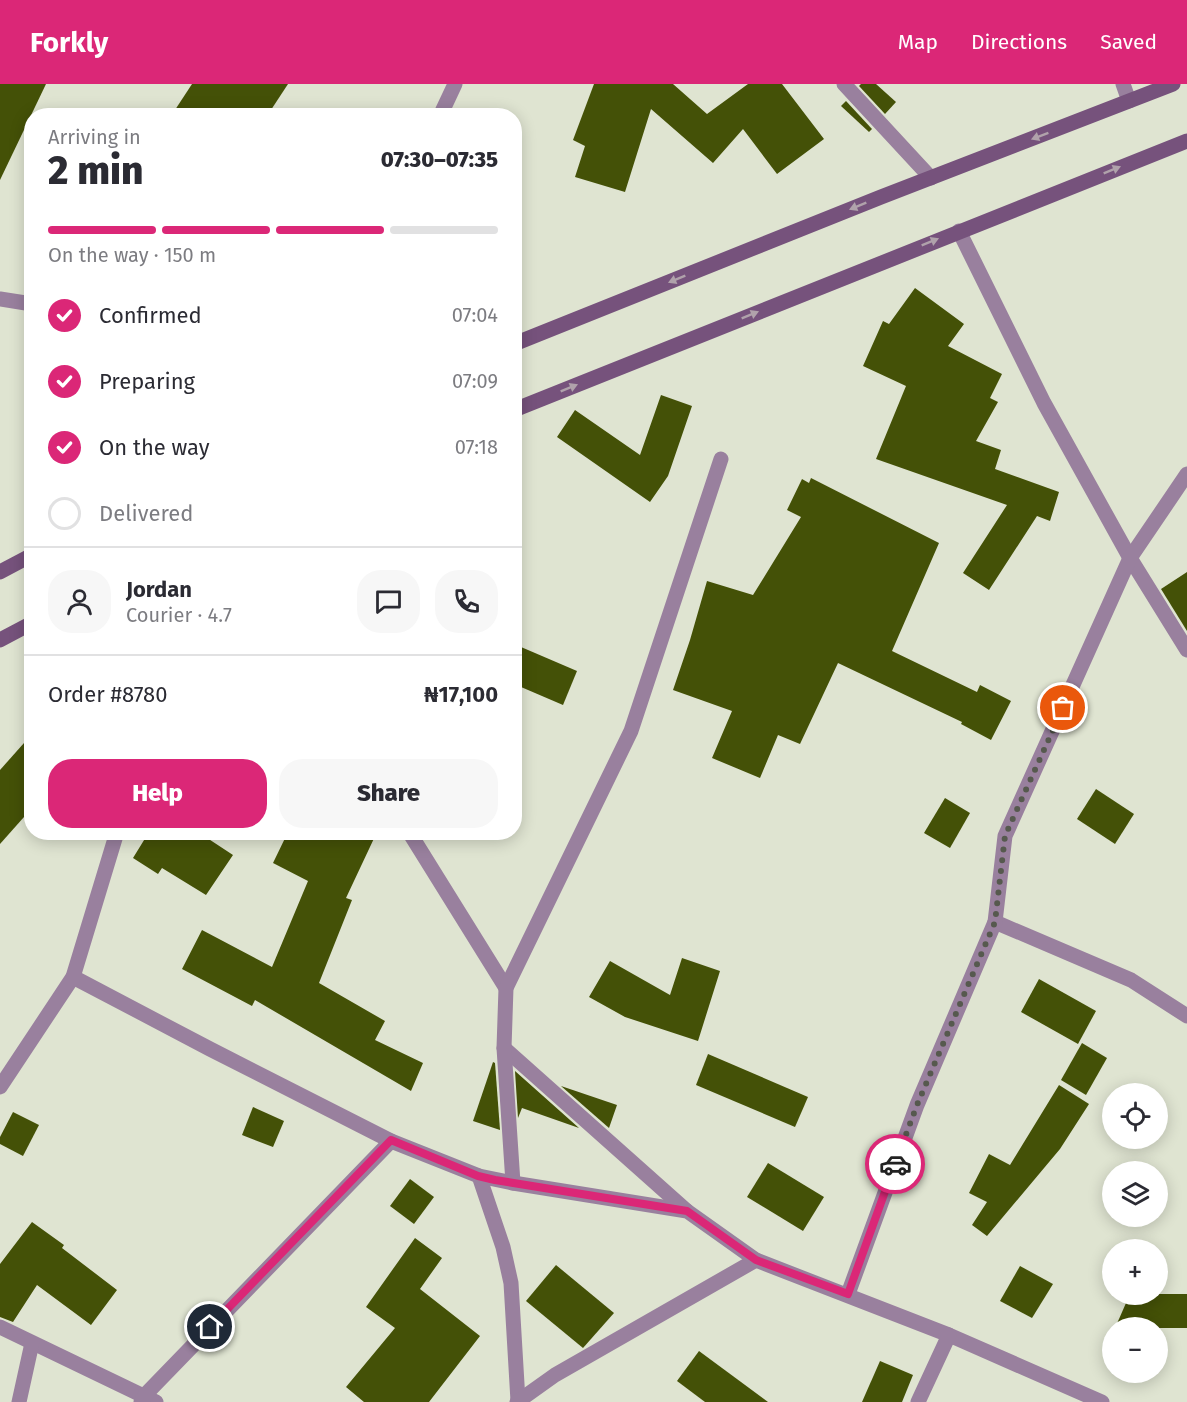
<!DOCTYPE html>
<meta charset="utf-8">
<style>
body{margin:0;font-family:"Fira Sans",sans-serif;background:#f7f7f7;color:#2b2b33;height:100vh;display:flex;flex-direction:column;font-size:22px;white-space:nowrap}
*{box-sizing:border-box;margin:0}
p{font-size:20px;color:#7c7c81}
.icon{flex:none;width:33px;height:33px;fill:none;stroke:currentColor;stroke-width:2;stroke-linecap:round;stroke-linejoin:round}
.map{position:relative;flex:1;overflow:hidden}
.side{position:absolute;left:24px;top:24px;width:498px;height:732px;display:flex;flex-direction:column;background:#fff;border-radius:24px;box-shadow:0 3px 15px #0003}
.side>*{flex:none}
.buttons{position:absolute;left:1102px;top:999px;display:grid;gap:12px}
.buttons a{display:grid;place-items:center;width:66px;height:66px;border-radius:50%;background:#fff;box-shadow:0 3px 15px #0003;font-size:30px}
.pin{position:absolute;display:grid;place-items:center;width:51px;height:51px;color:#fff;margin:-26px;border:3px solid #fff;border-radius:50%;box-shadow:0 2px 6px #0007}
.courier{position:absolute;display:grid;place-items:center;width:60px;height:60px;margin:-30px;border:4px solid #db2777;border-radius:50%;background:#fff;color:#222;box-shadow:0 2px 8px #0007}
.summary em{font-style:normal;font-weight:800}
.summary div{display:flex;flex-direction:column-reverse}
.summary{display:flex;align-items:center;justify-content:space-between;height:102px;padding:0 24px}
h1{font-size:39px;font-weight:800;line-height:45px}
.bar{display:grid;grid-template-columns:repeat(4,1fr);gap:9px 6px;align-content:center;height:72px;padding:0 24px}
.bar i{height:8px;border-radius:4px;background:#e1e1e2}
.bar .selected{background:#db2777}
.bar p{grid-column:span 4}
.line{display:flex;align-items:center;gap:15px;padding:0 24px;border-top:2px solid #e1e1e2}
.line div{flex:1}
.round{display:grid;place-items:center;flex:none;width:63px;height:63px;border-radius:24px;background:#f7f7f7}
ol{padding:0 24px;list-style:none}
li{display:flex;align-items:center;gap:18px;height:66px}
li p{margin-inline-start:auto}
li .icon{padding:6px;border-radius:50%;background:#db2777;color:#fff;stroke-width:4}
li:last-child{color:#7c7c81}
li i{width:33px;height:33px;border:3px solid #e1e1e2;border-radius:50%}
.action{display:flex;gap:12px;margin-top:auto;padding:12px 24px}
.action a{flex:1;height:69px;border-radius:24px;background:#db2777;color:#fff;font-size:24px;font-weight:800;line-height:69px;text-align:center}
.action a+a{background:#f7f7f7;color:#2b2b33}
header{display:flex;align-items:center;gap:36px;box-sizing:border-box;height:84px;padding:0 30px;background:#db2777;color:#fff}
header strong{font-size:28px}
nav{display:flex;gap:33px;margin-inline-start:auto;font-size:21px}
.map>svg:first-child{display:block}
</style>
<header>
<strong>Forkly</strong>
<nav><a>Map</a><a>Directions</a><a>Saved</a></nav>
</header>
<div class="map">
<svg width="1187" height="1318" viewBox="0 0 1187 1318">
<rect width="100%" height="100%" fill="#dfe4d1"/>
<g fill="#445107">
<path d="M0,0H46L0,96Z"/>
<path d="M192,0H288L267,32H171Z"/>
<path d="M594,0H673L707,30L748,0H782L824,55L777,90L743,45L713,79L651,25L625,108L575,93L585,62L573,56Z"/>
<path d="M861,0H876L896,18L885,30L859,2Z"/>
<path d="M846,17L872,45L869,48L841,22Z"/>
<path d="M915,204L964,240L948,262L1002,290L990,314L998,318L976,357L1001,366L995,385L1059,408L1050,437L1037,432L989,506L963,489L1007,421L876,375L906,302L863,282L883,237L889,240Z"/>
<path d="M661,311L692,322L668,392L650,418L557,353L575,326L640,371Z"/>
<path d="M811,394L939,459L892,567L977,608L980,601L1011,617L991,656L961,640L962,638L838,579L800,660L778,651L760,694L712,674L732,627L673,606L690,556L707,497L753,511L801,433L787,426L802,395L809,399Z"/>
<path d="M1187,488V547L1161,505Z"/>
<path d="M514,560L577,587L563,621L514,600Z"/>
<path d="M32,650V724L0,760V686Z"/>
<path d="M1096,705L1134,730L1115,760L1077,735Z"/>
<path d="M945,714L970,729L950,764L924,749Z"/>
<path d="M149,748H198L233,771L206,811L162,784L158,790L133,774Z"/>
<path d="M288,748H377L346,814L352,816L319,899L385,937L375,956L423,979L411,1007L255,916L252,922L182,885L202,846L272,883L308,797L273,779Z"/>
<path d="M682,874L720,887L698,957L625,933L589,913L610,877L670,911Z"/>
<path d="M1039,895L1096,927L1078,960L1021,928Z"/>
<path d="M1082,959L1107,974L1086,1011L1061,996Z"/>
<path d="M708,970L808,1013L795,1043L696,1001Z"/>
<path d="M493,978L495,979L500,1046L473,1037Z"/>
<path d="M515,987L579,1044L522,1024L518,1034Z"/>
<path d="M1059,1001L1089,1020L1060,1065L987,1152L972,1141L987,1118L969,1109L989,1070L1010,1081Z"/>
<path d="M561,1002L617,1021L609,1044Z"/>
<path d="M253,1023L284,1037L273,1063L242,1051Z"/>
<path d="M13,1028L39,1041L23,1072L0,1060V1053Z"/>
<path d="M768,1079L824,1113L803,1147L747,1113Z"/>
<path d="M410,1095L434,1113L414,1140L390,1122Z"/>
<path d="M32,1138L64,1161L62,1164L117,1206L91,1241L37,1201L13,1238L0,1233V1180Z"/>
<path d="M415,1154L442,1174L420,1205L480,1252L429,1318H364L346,1303L395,1244L366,1223Z"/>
<path d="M556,1181L614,1229L583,1264L526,1217Z"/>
<path d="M1020,1182L1053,1200L1032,1234L1000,1217Z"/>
<path d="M1130,1210H1187V1244H1115Z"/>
<path d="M699,1267L768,1318H705L677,1297Z"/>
<path d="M880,1277L913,1291L902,1318H862Z"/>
</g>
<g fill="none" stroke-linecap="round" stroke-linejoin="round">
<g stroke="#99809e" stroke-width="15">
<path d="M844,0L931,94"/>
<path d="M1123,0L1129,17"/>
<path d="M440,32L455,0"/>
<path d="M959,147L1044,319L1130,474L1187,566"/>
<path d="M0,215L32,220"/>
<path d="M409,748L506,904"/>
<path d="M995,838L1131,896L1187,932"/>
<path d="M73,893L210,965L391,1057L479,1092L513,1099L687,1127L756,1176L949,1251L1102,1318"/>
<path d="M504,964L687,1127"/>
<path d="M0,1003L73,893L117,748"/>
<path d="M479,1092L503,1163L511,1199L518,1317"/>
<path d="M513,1099L504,964L506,904L631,647L721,375"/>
<path d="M848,1210L917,1021L995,838L1005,752L1130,474L1187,390"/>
<path d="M0,1243L156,1318"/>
<path d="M19,1318L32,1259"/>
<path d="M141,1318L145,1311L391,1057"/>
<path d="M517,1318L555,1291L756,1176"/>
<path d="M918,1318L949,1251"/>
</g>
<g stroke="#76527c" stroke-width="15">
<path d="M514,260L881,113L1173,0"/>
<path d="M514,326L1187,57"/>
<path d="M0,488L32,471"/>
<path d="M0,556L32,539"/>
</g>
</g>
<defs><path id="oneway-solid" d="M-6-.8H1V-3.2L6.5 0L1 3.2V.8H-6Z" transform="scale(1.5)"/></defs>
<g fill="#b0a2ab">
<use href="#oneway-solid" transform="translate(1040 52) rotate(159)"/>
<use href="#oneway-solid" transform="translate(1112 86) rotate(-22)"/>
<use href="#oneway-solid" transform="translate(858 122) rotate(158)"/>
<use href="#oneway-solid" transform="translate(930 158) rotate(-22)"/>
<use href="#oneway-solid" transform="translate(677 195) rotate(158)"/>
<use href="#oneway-solid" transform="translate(750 231) rotate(-22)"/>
<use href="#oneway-solid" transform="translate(569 304) rotate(-22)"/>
</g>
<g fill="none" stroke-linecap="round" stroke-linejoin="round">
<path stroke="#56594e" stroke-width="6" stroke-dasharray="0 10.8" d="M895,1080L917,1021L995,838L1005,752L1063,624"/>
<path stroke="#db2777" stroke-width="8" d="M210,1243L391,1056L478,1092L495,1096L687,1127L756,1176L848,1210L895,1080"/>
</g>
</svg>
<div class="buttons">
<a><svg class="icon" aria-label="locate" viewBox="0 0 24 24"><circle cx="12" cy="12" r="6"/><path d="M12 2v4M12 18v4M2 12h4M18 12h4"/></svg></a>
<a><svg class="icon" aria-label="layers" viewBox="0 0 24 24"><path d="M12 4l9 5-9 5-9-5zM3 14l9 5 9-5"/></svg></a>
<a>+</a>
<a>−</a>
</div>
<div class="pin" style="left:1063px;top:624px;background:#ea580c"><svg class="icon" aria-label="bag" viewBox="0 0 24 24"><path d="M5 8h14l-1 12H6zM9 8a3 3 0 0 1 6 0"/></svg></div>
<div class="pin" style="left:210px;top:1243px;background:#1f2937"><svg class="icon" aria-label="home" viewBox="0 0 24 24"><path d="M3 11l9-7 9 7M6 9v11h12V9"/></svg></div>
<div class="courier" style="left:895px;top:1080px"><svg class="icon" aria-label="car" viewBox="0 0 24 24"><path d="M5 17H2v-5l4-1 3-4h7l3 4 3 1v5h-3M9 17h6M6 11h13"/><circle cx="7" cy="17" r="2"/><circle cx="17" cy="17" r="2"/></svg></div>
<section class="side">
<div class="summary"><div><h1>2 min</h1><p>Arriving in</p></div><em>07:30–07:35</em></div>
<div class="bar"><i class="selected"></i><i class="selected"></i><i class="selected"></i><i></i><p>On the way · 150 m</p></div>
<ol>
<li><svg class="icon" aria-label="check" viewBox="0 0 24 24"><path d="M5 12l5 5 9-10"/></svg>Confirmed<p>07:04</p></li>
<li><svg class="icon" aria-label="check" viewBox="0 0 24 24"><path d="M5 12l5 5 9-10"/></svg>Preparing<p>07:09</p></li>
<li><svg class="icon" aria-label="check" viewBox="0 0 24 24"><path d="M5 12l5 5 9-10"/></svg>On the way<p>07:18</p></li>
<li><i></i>Delivered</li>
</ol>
<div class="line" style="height:108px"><a class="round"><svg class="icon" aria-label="person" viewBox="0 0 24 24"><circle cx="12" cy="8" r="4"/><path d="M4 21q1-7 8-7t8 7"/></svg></a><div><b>Jordan</b><p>Courier · 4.7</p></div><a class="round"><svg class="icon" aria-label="chat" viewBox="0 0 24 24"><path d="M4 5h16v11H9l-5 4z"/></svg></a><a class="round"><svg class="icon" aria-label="phone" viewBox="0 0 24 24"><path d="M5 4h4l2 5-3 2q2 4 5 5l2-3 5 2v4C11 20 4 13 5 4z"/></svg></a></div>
<div class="line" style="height:78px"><div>Order #8780</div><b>₦17,100</b></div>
<div class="action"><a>Help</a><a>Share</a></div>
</section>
</div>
